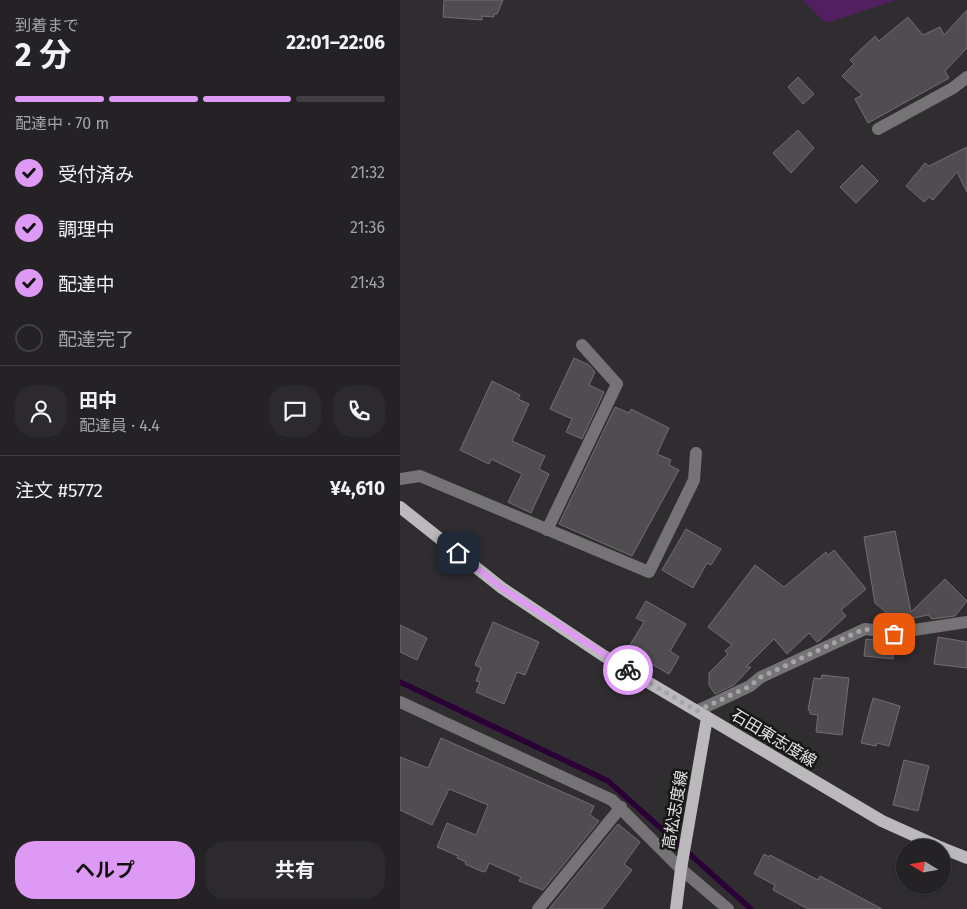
<!DOCTYPE html>
<html lang="ja">
<meta charset="utf-8">
<style>
body{margin:0;font-family:"Fira Sans","Noto Sans JP",sans-serif;background:#2c2a2d;color:#f1f3f6;height:100vh;display:flex;flex-direction:column;font-size:19px;white-space:nowrap}
*{box-sizing:border-box;margin:0}
p{font-size:16px;color:#a3a4a7}
.icon{flex:none;width:28px;height:28px;fill:none;stroke:currentColor;stroke-width:2;stroke-linecap:round;stroke-linejoin:round}
.map{position:relative;flex:1;overflow:hidden}
.drawer{display:flex;flex-direction:column;background:#242225;width:400px}
.drawer>*{flex:none}
.needle{width:32px;rotate:281deg}
.buttons{position:absolute;left:496px;top:839px;display:grid;gap:10px}
.buttons a{display:grid;place-items:center;width:55px;height:55px;border-radius:50%;background:#242225;box-shadow:0 1px 4px #0004,0 0 0 1px #413f42;font-size:25px}
.pin{position:absolute;display:grid;place-items:center;width:42px;height:42px;color:#fff;margin:-21px;border-radius:10px;box-shadow:0 2px 8px #0006}
.courier{position:absolute;display:grid;place-items:center;width:50px;height:50px;margin:-25px;border:4px solid #dd99f3;border-radius:50%;background:#fff;color:#222;box-shadow:0 1px 6px #0007}
.headline em{font-style:normal;font-weight:700}
.headline div{display:flex;flex-direction:column-reverse}
.headline{display:flex;align-items:center;justify-content:space-between;height:85px;padding:0 15px}
h1{font-size:32px;font-weight:700;line-height:38px}
.bar{display:grid;grid-template-columns:repeat(4,1fr);gap:8px 5px;align-content:center;height:60px;padding:0 15px}
.bar i{height:6px;border-radius:4px;background:#413f42}
.bar .selected{background:#dd99f3}
.bar p{grid-column:span 4}
.line{display:flex;align-items:center;gap:12px;padding:0 15px;border-top:1px solid #413f42}
.line div{flex:1}
.round{display:grid;place-items:center;flex:none;width:52px;height:52px;border-radius:20px;background:#2c2a2d}
ol{padding:0 15px;list-style:none}
li{display:flex;align-items:center;gap:15px;height:55px}
li p{margin-inline-start:auto}
li .icon{padding:5px;border-radius:50%;background:#dd99f3;color:#111;stroke-width:4}
li:last-child{color:#a3a4a7}
li i{width:28px;height:28px;border:2px solid #413f42;border-radius:50%}
.cta{display:flex;gap:10px;margin-top:auto;padding:10px 15px}
.cta a{flex:1;height:58px;border-radius:20px;background:#dd99f3;color:#111;font-size:20px;font-weight:700;line-height:58px;text-align:center}
.cta a+a{background:#2c2a2d;color:#f1f3f6}
main{display:flex;flex:1;min-height:0}
.map>svg:first-child{display:block}
</style>
<main>
<section class="drawer">
<div class="headline"><div><h1>2 分</h1><p>到着まで</p></div><em>22:01–22:06</em></div>
<div class="bar"><i class="selected"></i><i class="selected"></i><i class="selected"></i><i></i><p>配達中 · 70 m</p></div>
<ol>
<li><svg class="icon" aria-label="check" viewBox="0 0 24 24"><path d="M5 12l5 5 9-10"/></svg>受付済み<p>21:32</p></li>
<li><svg class="icon" aria-label="check" viewBox="0 0 24 24"><path d="M5 12l5 5 9-10"/></svg>調理中<p>21:36</p></li>
<li><svg class="icon" aria-label="check" viewBox="0 0 24 24"><path d="M5 12l5 5 9-10"/></svg>配達中<p>21:43</p></li>
<li><i></i>配達完了</li>
</ol>
<div class="line" style="height:90px"><a class="round"><svg class="icon" aria-label="person" viewBox="0 0 24 24"><circle cx="12" cy="8" r="4"/><path d="M4 21q1-7 8-7t8 7"/></svg></a><div><b>田中</b><p>配達員 · 4.4</p></div><a class="round"><svg class="icon" aria-label="chat" viewBox="0 0 24 24"><path d="M4 5h16v11H9l-5 4z"/></svg></a><a class="round"><svg class="icon" aria-label="phone" viewBox="0 0 24 24"><path d="M5 4h4l2 5-3 2q2 4 5 5l2-3 5 2v4C11 20 4 13 5 4z"/></svg></a></div>
<div class="line" style="height:65px"><div>注文 #5772</div><b>¥4,610</b></div>
<div class="cta"><a>ヘルプ</a><a>共有</a></div>
</section>
<div class="map">
<svg width="567" height="909" viewBox="0 0 567 909">
<rect width="100%" height="100%" fill="#302d31"/>
<path fill="#522061" d="M402,0H497L426,23Z"/>
<g fill="none" stroke-linecap="round" stroke-linejoin="round">
<path stroke="#2a0036" stroke-width="5.5" d="M0,682L208,781L351,909"/>
</g>
<g fill="#504d51" stroke="#716e72">
<path d="M44,0H103L97,14H94V17L82,16V20L43,17Z"/>
<path d="M567,10V48L545,71L549,78L468,123L455,99L462,95L442,76L454,64L450,60L475,36L479,41L508,17L523,35L540,27L544,35Z"/>
<path d="M398,77L414,94L403,104L388,87Z"/>
<path d="M398,130L414,148L391,173L373,153Z"/>
<path d="M567,147V192L557,172L533,200L529,197L524,202L506,186L525,163L529,166Z"/>
<path d="M462,165L478,181L456,203L440,187Z"/>
<path d="M174,358L189,365L195,372L189,385L204,392L182,439L166,432L172,419L150,409Z"/>
<path d="M92,381L120,395L118,399L129,404L112,441L145,456L139,469L149,474L131,513L108,502L122,474L91,459L89,464L60,450Z"/>
<path d="M215,407L229,413L231,409L269,428L257,454L271,460L269,465L279,470L232,556L159,524Z"/>
<path d="M286,529L321,549L311,565L307,563L293,588L262,570Z"/>
<path d="M495,531L511,612L545,579L567,601L555,616L532,619L528,615L490,623L488,614L475,603L464,537Z"/>
<path d="M434,550L466,589L441,610L446,616L419,641L417,642L409,633L387,654L374,639L346,667H351L334,685L315,694L309,685V673L328,654L325,651L332,645L308,627L355,565L384,587L426,552L428,555Z"/>
<path d="M246,601L286,624L270,651L279,657L269,674L227,650L244,622L236,618Z"/>
<path d="M93,622L139,642L125,675L117,672L104,704L76,692L80,682L76,681L81,668L75,665Z"/>
<path d="M0,625L27,638L17,660L0,652Z"/>
<path d="M538,637L567,642V668L534,664Z"/>
<path d="M466,639L495,642L493,659L464,656Z"/>
<path d="M422,675L449,678L442,735L416,732L418,715L410,714V710H408L414,678L421,679Z"/>
<path d="M473,698L500,706L489,746L477,743L476,746L461,743Z"/>
<path d="M41,738L194,806L190,815L199,821L143,890L119,881L121,877L89,863L86,871L83,872L65,864L66,862L57,858L58,856L37,847L47,823L76,835L88,805L49,789L32,825L0,810V757L28,768Z"/>
<path d="M504,760L529,766L518,811L493,805Z"/>
<path d="M218,824L240,842L224,864L232,870L202,909H149Z"/>
<path d="M364,854L369,857L370,855L418,880L420,876L482,909H408L373,890L375,885L354,874Z"/>
</g>
<g fill="none" stroke-linecap="round" stroke-linejoin="round">
<g stroke="#757375" stroke-width="12">
<path d="M478,129L553,88L567,77"/>
<path d="M0,479L20,476L249,572L294,480L296,453"/>
<path d="M147,530L217,384L182,345"/>
<path d="M0,702L212,800L281,869L328,909"/>
<path d="M297,711L350,686L361,677L465,629L494,633L567,622"/>
<path d="M138,909L221,807"/>
</g>
<g stroke="#bbb9bc" stroke-width="12">
<path d="M0,507L102,588L204,656L482,821L542,848"/>
<path d="M542,848L567,858"/>
<path d="M276,909L281,869L307,718"/>
</g>
</g>
<g fill="none" stroke-linecap="round" stroke-linejoin="round">
<path stroke="#a6a4a7" stroke-width="5" stroke-dasharray="0 9" d="M228,670L297,711L350,686L361,677L464,629L494,634"/>
<path stroke="#dd99f3" stroke-width="6" d="M58,553L102,588L228,670"/>
</g>
<g text-anchor="middle" dominant-baseline="central" stroke-width="5" stroke-linejoin="round" paint-order="stroke">
<g font-size="16" fill="#e6e4e6" stroke="#171617">
<text transform="translate(374 738) rotate(31)">石田東志度線</text>
<text transform="translate(275 810) rotate(-80)">高松志度線</text>
</g>
</g>
</svg>
<div class="buttons">
<a><svg class="needle" viewBox="-14 -14 28 28"><path d="M0-13l5 13h-10z" fill="#e53935"/><path d="M0 13l5-13h-10z" fill="#a3a4a7"/></svg></a>
</div>
<div class="pin" style="left:494px;top:634px;background:#ea580c"><svg class="icon" aria-label="bag" viewBox="0 0 24 24"><path d="M5 8h14l-1 12H6zM9 8a3 3 0 0 1 6 0"/></svg></div>
<div class="pin" style="left:58px;top:553px;background:#1f2937"><svg class="icon" aria-label="home" viewBox="0 0 24 24"><path d="M3 11l9-7 9 7M6 9v11h12V9"/></svg></div>
<div class="courier" style="left:228px;top:670px"><svg class="icon" aria-label="bike" viewBox="0 0 24 24"><circle cx="6" cy="16" r="4"/><circle cx="18" cy="16" r="4"/><path d="M6 16l4-8h5l3 8M10 8l3 8H6M13 5h3"/></svg></div>
</div>
</main>
